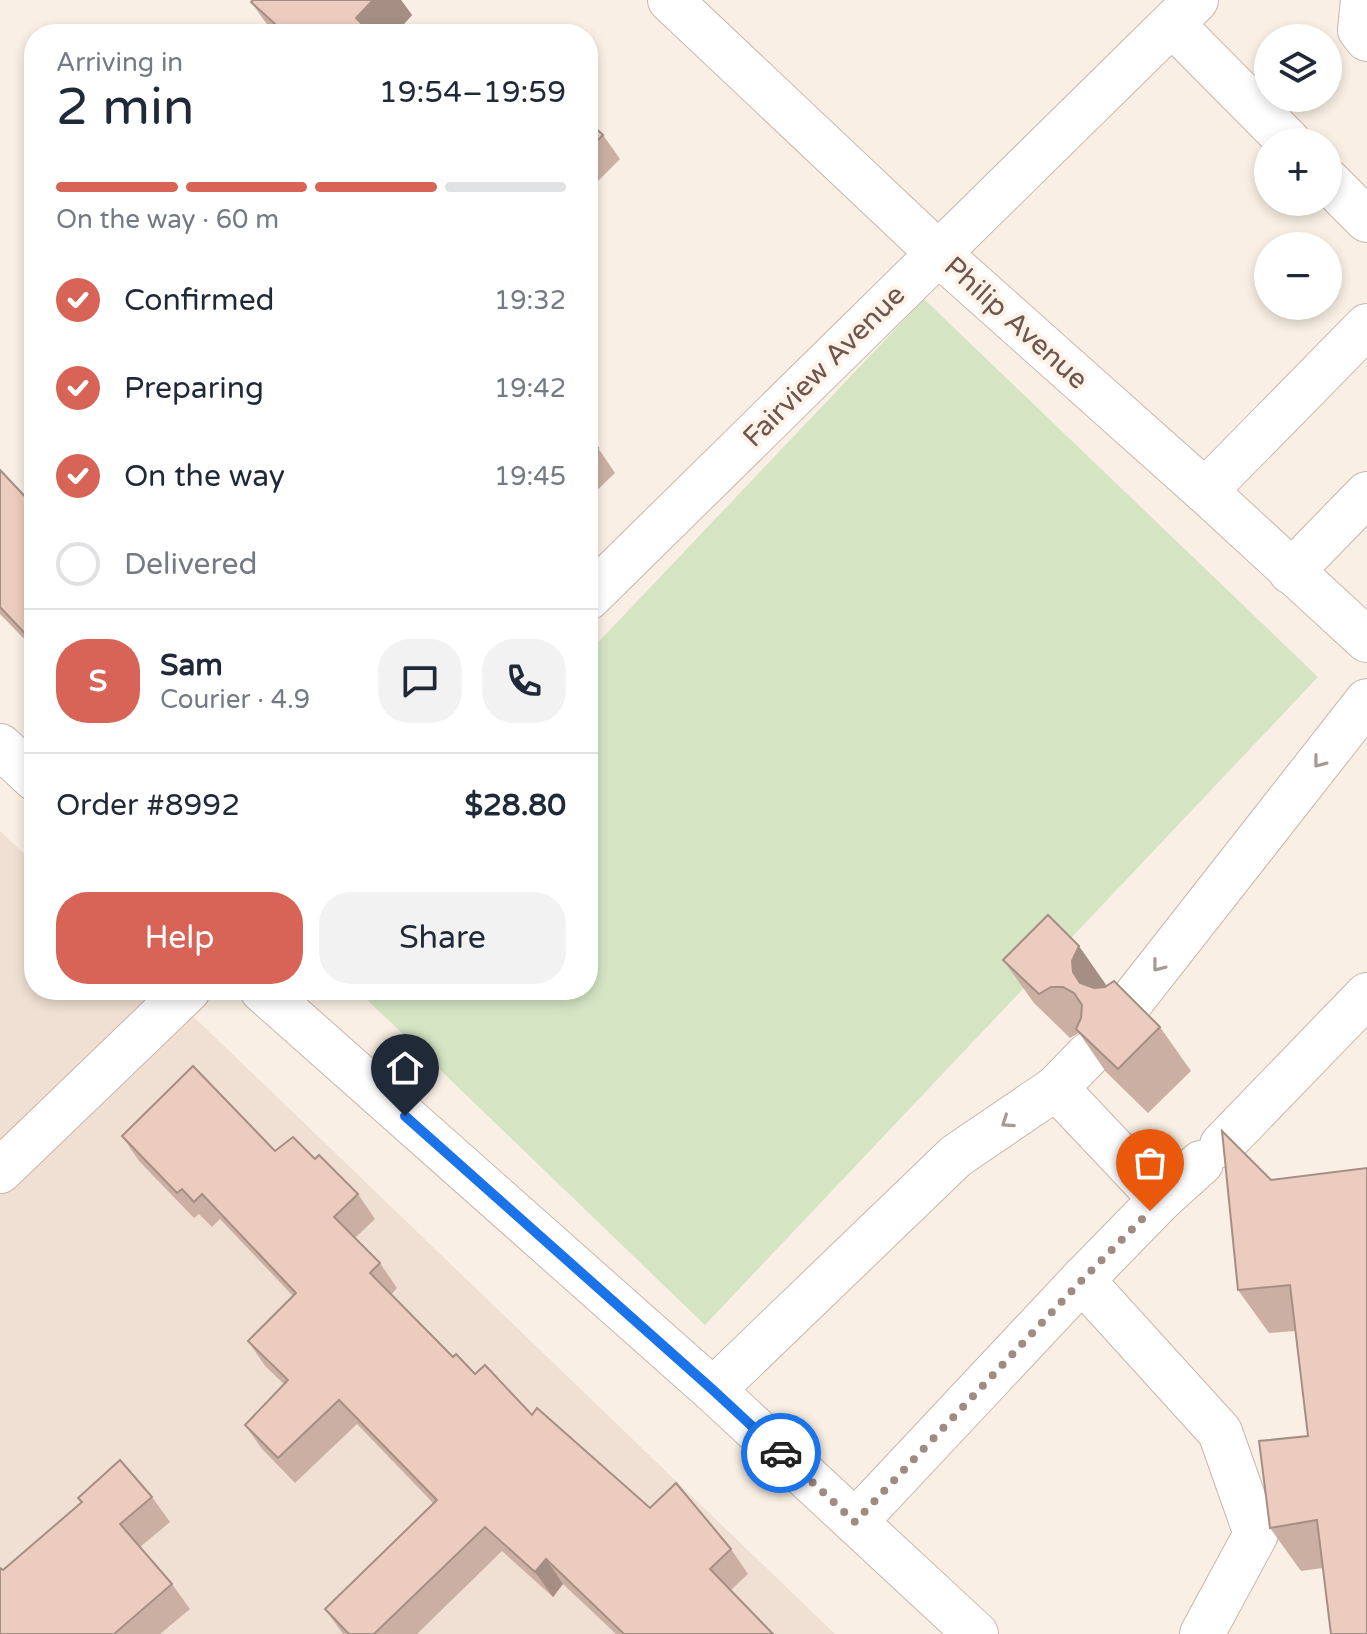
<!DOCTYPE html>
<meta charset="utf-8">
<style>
body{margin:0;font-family:"Varela Round",sans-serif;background:#f2f2f3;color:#1f2937;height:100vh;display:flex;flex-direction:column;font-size:30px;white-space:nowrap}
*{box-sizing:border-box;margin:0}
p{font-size:26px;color:#747a83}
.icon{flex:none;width:44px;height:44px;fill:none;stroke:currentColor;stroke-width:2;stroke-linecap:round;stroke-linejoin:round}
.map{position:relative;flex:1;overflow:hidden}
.panel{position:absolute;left:24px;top:24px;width:574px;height:976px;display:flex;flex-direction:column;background:#fff;border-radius:32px;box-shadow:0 4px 12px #0003}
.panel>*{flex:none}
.tools{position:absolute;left:1254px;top:24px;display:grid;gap:16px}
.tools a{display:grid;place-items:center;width:88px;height:88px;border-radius:50%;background:#fff;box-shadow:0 4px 12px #0003;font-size:40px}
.pin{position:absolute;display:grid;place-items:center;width:68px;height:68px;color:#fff;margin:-82px -34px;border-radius:50% 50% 50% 0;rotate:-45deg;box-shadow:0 0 8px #0007}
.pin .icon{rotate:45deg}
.courier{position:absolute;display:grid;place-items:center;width:80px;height:80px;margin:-40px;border:6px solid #1a73e8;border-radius:50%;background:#fff;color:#222;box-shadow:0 2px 10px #0007}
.summary em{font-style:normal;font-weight:600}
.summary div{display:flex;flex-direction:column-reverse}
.summary{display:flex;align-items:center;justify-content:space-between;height:136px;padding:0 32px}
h1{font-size:52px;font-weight:600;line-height:60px}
.bar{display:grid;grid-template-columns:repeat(4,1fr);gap:12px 8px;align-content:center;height:96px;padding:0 32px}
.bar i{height:10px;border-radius:6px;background:#e0e1e3}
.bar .active{background:#d76456}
.bar p{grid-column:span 4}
.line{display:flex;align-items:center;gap:20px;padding:0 32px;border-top:2px solid #e0e1e3}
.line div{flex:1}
.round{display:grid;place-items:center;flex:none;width:84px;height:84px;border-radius:32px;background:#f2f2f3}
ol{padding:0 32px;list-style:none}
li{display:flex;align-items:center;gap:24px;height:88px}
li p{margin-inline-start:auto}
li .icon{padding:8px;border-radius:50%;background:#d76456;color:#fff;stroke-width:4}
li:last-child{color:#747a83}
li i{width:44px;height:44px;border:4px solid #e0e1e3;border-radius:50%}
.cta{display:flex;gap:16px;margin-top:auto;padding:16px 32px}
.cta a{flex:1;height:92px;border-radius:32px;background:#d76456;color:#fff;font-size:32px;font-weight:600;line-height:92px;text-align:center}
.cta a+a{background:#f2f2f3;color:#1f2937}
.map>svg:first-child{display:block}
</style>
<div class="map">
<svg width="1367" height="1634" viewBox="0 0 1367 1634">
<rect width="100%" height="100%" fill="#f9efe4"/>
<path fill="#f0e0d3" d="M0,831L34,863V990H166L835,1634H0Z"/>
<path fill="#d5e5c4" d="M924,299L1318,677L705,1325L357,990H588V653Z"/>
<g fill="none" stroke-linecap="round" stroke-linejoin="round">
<g stroke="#c9b6ab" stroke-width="46">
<g id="minor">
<path d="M670,0L938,253L1205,491L1367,640"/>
<path d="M1363,0L1360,30L1367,39"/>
<path d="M1172,24L1289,142"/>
<path d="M1328,181L1367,220"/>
<path d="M1205,491L1367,326"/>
<path d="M1291,572L1367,494"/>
<path d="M588,598L1196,0"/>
<path d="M0,746L34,778"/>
<path d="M262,990L713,1390L976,1634"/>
<path d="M1127,1007L1367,701"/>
<path d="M1056,1088L1161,1199"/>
<path d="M1222,1145L1367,995"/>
<path d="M0,1171L188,990"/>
<path d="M1082,1280L1220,1432L1256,1534L1202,1634"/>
<path d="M713,1390L956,1156L1056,1088L1088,1055"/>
<path d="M855,1522L1082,1280L1161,1199L1201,1163"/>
</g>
</g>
<use href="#minor" stroke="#fff" stroke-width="44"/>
</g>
<g fill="#cbafa3">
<path d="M253,0H401L412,15L395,34H274L251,2Z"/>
<path d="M588,121L603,135L620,159L588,191L596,201L588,210Z"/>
<path d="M588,438L598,448L615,473L588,499Z"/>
<path d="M0,470L34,506V649L0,614Z"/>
<path d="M1003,960L1107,986L1160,1027L1191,1071L1148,1113L1106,1072L1079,1033L1070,1038L1034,1003Z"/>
<path d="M122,1136L275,1151L315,1159L358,1194L375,1219L355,1238L380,1263L397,1288L391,1295L453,1357L532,1415L650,1508L731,1549L748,1574L731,1590L773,1634H616L563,1584L553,1597L502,1551L417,1634H343L325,1609L433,1503L357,1424L295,1483L262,1449L245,1425L284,1384L265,1366L248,1341L293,1296L220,1219L212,1227L199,1214L194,1218L139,1161Z"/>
<path d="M1367,1168L1323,1568L1301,1571L1270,1528L1308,1436L1295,1331L1269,1333L1238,1290L1271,1180Z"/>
<path d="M152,1497L170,1522L140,1547L172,1584L190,1609L160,1634H0L3,1570L81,1503L78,1498Z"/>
</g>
<g fill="#a58f85">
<path d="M373,0H401L412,15L395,34H356V18Z"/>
<path d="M588,190L596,201L588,210Z"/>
<path d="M1079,946L1109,989L1104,1016L1073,972L1072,961Z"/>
<path d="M546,1559L563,1584L553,1597L535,1572Z"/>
</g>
<g fill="#ecccbe" stroke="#a58f85" stroke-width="2">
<path d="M253,0H373L356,18L364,26L356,34H286L251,2Z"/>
<path d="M588,121L603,135L588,150Z"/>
<path d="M588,438L598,448L588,457Z"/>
<path d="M0,470L34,506V643L0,607Z"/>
<path d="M1048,915L1079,946L1072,961L1073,972L1080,983L1094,988L1105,987L1114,981L1160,1027L1118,1069L1076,1029L1081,1018L1082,1005L1074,993L1063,987H1051L1039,994L1003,960Z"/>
<path d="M193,1066L275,1151L293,1137L315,1159L319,1155L358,1194L334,1217L380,1263L370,1273L453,1357L456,1354L475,1374L485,1365L532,1415L537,1408L650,1508L676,1483L731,1549L710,1569L773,1634H624L546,1559L535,1572L485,1527L374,1634H349L325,1609L437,1500L339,1400L278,1458L245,1425L288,1380L248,1341L296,1293L202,1194L194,1202L182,1189L177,1193L122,1136Z"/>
<path d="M1222,1131L1271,1180L1367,1168V1634H1331L1317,1520L1270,1528L1259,1441L1308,1436L1290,1285L1238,1290Z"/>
<path d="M120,1460L152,1497L120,1524L172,1584L114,1634H0V1568L3,1570L82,1502L78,1498Z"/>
</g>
<defs><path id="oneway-chevron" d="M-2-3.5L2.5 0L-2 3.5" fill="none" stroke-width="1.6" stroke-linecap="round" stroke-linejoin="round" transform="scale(2)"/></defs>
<g stroke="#a99994">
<use href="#oneway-chevron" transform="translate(1319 762) rotate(128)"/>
<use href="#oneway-chevron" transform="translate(1158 966) rotate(128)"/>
<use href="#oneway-chevron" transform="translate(1007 1122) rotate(146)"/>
</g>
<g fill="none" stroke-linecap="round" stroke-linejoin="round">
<path stroke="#9f8b81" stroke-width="8" stroke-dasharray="0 14.4" d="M781,1453L855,1522L1082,1280L1150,1211"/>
<path stroke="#1a73e8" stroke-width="10" d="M405,1116L713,1390L781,1453"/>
</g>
<g text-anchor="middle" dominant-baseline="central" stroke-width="8" stroke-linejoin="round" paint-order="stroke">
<g font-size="28" fill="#6f554c" stroke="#fdf3e9">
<text transform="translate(1016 323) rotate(42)">Philip Avenue</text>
<text transform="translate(824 366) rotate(-45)">Fairview Avenue</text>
</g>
</g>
</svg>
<div class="tools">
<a><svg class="icon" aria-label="layers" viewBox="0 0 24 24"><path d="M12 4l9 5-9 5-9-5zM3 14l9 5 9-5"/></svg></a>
<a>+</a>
<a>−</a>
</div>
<div class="pin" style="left:1150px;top:1211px;background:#ea580c"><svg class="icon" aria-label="bag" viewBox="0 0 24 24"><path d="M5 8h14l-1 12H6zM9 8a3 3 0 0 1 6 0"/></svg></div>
<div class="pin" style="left:405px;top:1116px;background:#1f2937"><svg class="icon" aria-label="home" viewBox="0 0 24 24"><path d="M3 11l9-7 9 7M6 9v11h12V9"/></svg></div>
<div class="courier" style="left:781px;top:1453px"><svg class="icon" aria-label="car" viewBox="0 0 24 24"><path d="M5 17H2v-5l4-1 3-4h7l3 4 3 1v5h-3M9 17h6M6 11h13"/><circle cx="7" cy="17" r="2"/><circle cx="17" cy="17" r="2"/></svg></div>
<section class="panel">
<div class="summary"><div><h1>2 min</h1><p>Arriving in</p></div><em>19:54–19:59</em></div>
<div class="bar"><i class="active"></i><i class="active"></i><i class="active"></i><i></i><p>On the way · 60 m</p></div>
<ol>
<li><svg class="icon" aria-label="check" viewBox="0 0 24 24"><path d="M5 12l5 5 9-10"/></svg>Confirmed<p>19:32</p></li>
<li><svg class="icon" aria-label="check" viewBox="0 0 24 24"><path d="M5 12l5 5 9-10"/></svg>Preparing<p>19:42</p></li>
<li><svg class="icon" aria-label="check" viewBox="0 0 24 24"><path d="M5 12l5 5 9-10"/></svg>On the way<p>19:45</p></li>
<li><i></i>Delivered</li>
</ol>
<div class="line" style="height:144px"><b class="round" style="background:#d76456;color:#fff">S</b><div><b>Sam</b><p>Courier · 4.9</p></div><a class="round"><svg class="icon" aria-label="chat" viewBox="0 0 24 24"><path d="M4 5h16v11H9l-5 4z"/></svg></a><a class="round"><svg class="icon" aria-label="phone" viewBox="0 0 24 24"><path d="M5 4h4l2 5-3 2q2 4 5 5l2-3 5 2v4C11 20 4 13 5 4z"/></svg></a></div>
<div class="line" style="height:104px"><div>Order #8992</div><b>$28.80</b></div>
<div class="cta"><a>Help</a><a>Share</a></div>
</section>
</div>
